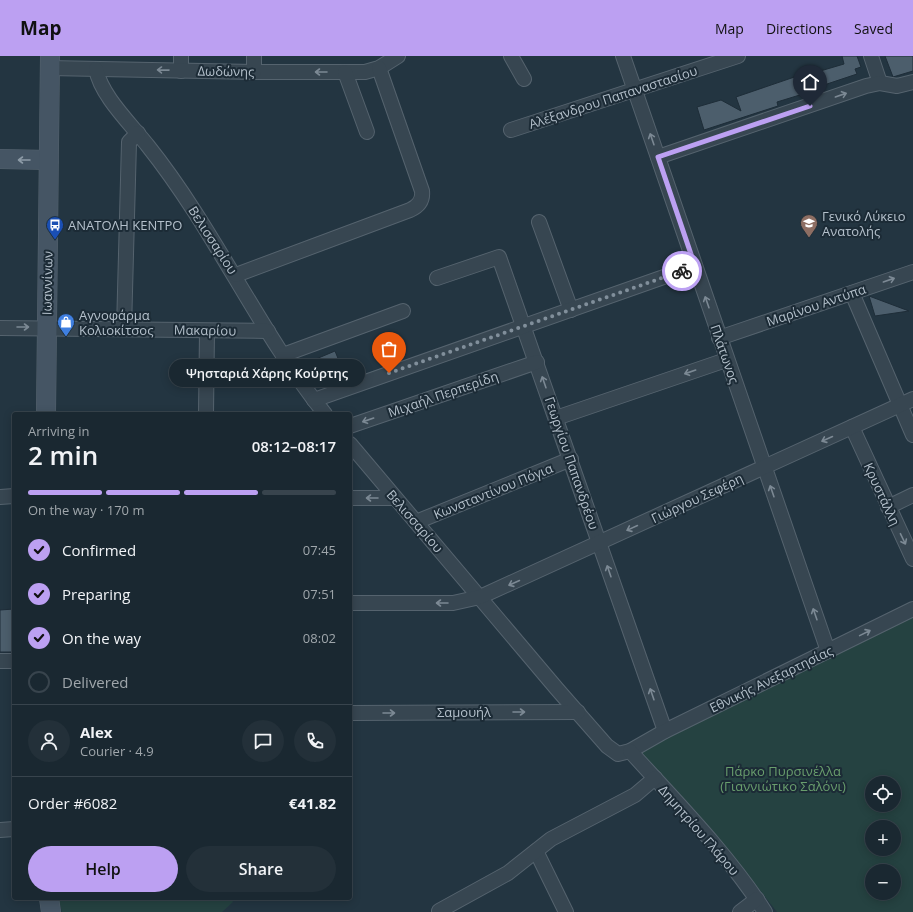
<!DOCTYPE html>
<meta charset="utf-8">
<style>
body{margin:0;font-family:"Open Sans",sans-serif;background:#233039;color:#f1f3f6;height:100vh;display:flex;flex-direction:column;font-size:15px;white-space:nowrap}
*{box-sizing:border-box;margin:0}
p{font-size:13px;color:#9fa6ab}
.icon{flex:none;width:22px;height:22px;fill:none;stroke:currentColor;stroke-width:2;stroke-linecap:round;stroke-linejoin:round}
.map{position:relative;flex:1;overflow:hidden}
.drawer{position:absolute;left:12px;top:356px;width:340px;height:488px;display:flex;flex-direction:column;background:#1a2831;border-radius:4px;box-shadow:0 2px 10px #0003,0 0 0 1px #38444d}
.drawer>*{flex:none}
.fabs{position:absolute;left:865px;top:720px;display:grid;gap:8px}
.fabs a{display:grid;place-items:center;width:36px;height:36px;border-radius:50%;background:#1a2831;box-shadow:0 2px 10px #0003,0 0 0 1px #38444d;font-size:20px}
.pin{position:absolute;display:grid;place-items:center;width:34px;height:34px;color:#fff;margin:-41px -17px;border-radius:50% 50% 50% 0;rotate:-45deg;box-shadow:0 0 4px #0007}
.pin .icon{rotate:45deg}
.courier{position:absolute;display:grid;place-items:center;width:40px;height:40px;margin:-20px;border:3px solid #bca0f2;border-radius:50%;background:#fff;color:#222;box-shadow:0 1px 5px #0007}
.bubble{position:absolute;height:28px;border-radius:14px;background:#1a2831;box-shadow:0 2px 10px #0003,0 0 0 1px #38444d;font-size:13px;font-weight:600;line-height:28px;text-align:center}
.head em{font-style:normal;font-weight:600}
.head div{display:flex;flex-direction:column-reverse}
.head{display:flex;align-items:center;justify-content:space-between;height:68px;padding:0 16px}
h1{font-size:26px;font-weight:600;line-height:30px}
.bar{display:grid;grid-template-columns:repeat(4,1fr);gap:6px 4px;align-content:center;height:48px;padding:0 16px}
.bar i{height:5px;border-radius:3px;background:#38444d}
.bar .selected{background:#bca0f2}
.bar p{grid-column:span 4}
.line{display:flex;align-items:center;gap:10px;padding:0 16px;border-top:1px solid #38444d}
.line div{flex:1}
.round{display:grid;place-items:center;flex:none;width:42px;height:42px;border-radius:21px;background:#233039}
ol{padding:0 16px;list-style:none}
li{display:flex;align-items:center;gap:12px;height:44px}
li p{margin-inline-start:auto}
li .icon{padding:4px;border-radius:50%;background:#bca0f2;color:#111;stroke-width:4}
li:last-child{color:#9fa6ab}
li i{width:22px;height:22px;border:2px solid #38444d;border-radius:50%}
.action{display:flex;gap:8px;margin-top:auto;padding:8px 16px}
.action a{flex:1;height:46px;border-radius:24px;background:#bca0f2;color:#111;font-size:16px;font-weight:600;line-height:46px;text-align:center}
.action a+a{background:#233039;color:#f1f3f6}
header{display:flex;align-items:center;gap:24px;box-sizing:border-box;height:56px;padding:0 20px;background:#bca0f2;color:#111}
header strong{font-size:19px}
nav{display:flex;gap:22px;margin-inline-start:auto;font-size:14px}
.map>svg:first-child{display:block}
</style>
<header>
<strong>Map</strong>
<nav><a>Map</a><a>Directions</a><a>Saved</a></nav>
</header>
<div class="map">
<svg width="913" height="856" viewBox="0 0 913 856">
<rect width="100%" height="100%" fill="#233541"/>
<g fill="#254241" fill-rule="evenodd">
<path d="M913,557V856H777L743,813L642,698V696L664,681ZM872,727H894V749H872ZM872,771H894V793H872ZM872,815H894V837H872Z"/>
<path d="M58,842H231L233,846L222,856H62Z"/>
</g>
<g fill="#4c5e6c" stroke="#1e2d38">
<path d="M842,0H857L861,11L855,13L857,18L815,32L816,34L777,46L778,50L704,74L697,51L721,44L741,55L736,41L809,16L810,18L844,8Z"/>
<path d="M885,0H913V15L893,21Z"/>
<path d="M869,240L909,255L875,260Z"/>
<path d="M335,295L346,322L328,329L316,303Z"/>
<path d="M14,553V596H0V554Z"/>
</g>
<g fill="none" stroke-linecap="round" stroke-linejoin="round">
<g stroke="#55636e" stroke-width="16">
<g id="street">
<path d="M181,0V15"/>
<path d="M511,0L524,23"/>
<path d="M623,0L828,595"/>
<path d="M871,0L880,27"/>
<path d="M49,12L254,16H365L379,12L398,0"/>
<path d="M96,13C101,40 131,68 148,90C215,174 258,274 325,358"/>
<path d="M254,16V0"/>
<path d="M345,16L367,76"/>
<path d="M511,74L738,0"/>
<path d="M658,101L866,30L880,27L897,30L913,26"/>
<path d="M539,166L571,254"/>
<path d="M236,219L410,154C419,150 423,144 422,135L379,12"/>
<path d="M437,222L499,201L665,675"/>
<path d="M852,237L913,379"/>
<path d="M0,272L268,275"/>
<path d="M124,273L129,86L138,77"/>
<path d="M719,282L913,216"/>
<path d="M283,299L403,255"/>
<path d="M314,344L695,210"/>
<path d="M206,358L207,275"/>
<path d="M556,362L726,304"/>
<path d="M350,370L537,306"/>
<path d="M852,371L913,503"/>
<path d="M350,388L557,633L607,690L618,698L630,695L665,675L913,553"/>
<path d="M0,441L14,440"/>
<path d="M350,442H394"/>
<path d="M888,451L913,439"/>
<path d="M416,466L571,403"/>
<path d="M350,547H453L480,541L913,343"/>
<path d="M0,605H14"/>
<path d="M350,657L578,656"/>
<path d="M630,695C676,746 728,798 765,856"/>
<path d="M0,774L14,773"/>
<path d="M536,795L566,856"/>
<path d="M439,855L508,817L551,783L635,739L655,722"/>
<path d="M740,856L757,843"/>
</g>
</g>
<g stroke="#55636e" stroke-width="20">
<g id="secondary">
<path d="M0,103L49,104"/>
<path d="M46,358L50,0"/>
<path d="M49,842L51,856"/>
</g>
</g>
<use href="#street" stroke="#374651" stroke-width="14"/>
<use href="#secondary" stroke="#455564" stroke-width="19"/>
</g>
<defs><path id="oneway-shaft" d="M-6 0H5M1.5-3L5.5 0L1.5 3" fill="none" stroke-width="1.6" stroke-linecap="round" stroke-linejoin="round"/></defs>
<g stroke="#7c8994">
<use href="#oneway-shaft" transform="translate(163 14) rotate(-179)"/>
<use href="#oneway-shaft" transform="translate(321 16) rotate(-180)"/>
<use href="#oneway-shaft" transform="translate(841 39) rotate(-19)"/>
<use href="#oneway-shaft" transform="translate(652 83) rotate(-109)"/>
<use href="#oneway-shaft" transform="translate(889 224) rotate(-19)"/>
<use href="#oneway-shaft" transform="translate(707 246) rotate(-109)"/>
<use href="#oneway-shaft" transform="translate(23 271)"/>
<use href="#oneway-shaft" transform="translate(690 316) rotate(161)"/>
<use href="#oneway-shaft" transform="translate(544 326) rotate(-109)"/>
<use href="#oneway-shaft" transform="translate(368 364) rotate(161)"/>
<use href="#oneway-shaft" transform="translate(827 383) rotate(156)"/>
<use href="#oneway-shaft" transform="translate(772 435) rotate(-109)"/>
<use href="#oneway-shaft" transform="translate(372 442) rotate(-180)"/>
<use href="#oneway-shaft" transform="translate(632 472) rotate(155)"/>
<use href="#oneway-shaft" transform="translate(903 483) rotate(64)"/>
<use href="#oneway-shaft" transform="translate(609 515) rotate(-109)"/>
<use href="#oneway-shaft" transform="translate(514 527) rotate(156)"/>
<use href="#oneway-shaft" transform="translate(442 547) rotate(180)"/>
<use href="#oneway-shaft" transform="translate(815 558) rotate(-109)"/>
<use href="#oneway-shaft" transform="translate(865 577) rotate(-26)"/>
<use href="#oneway-shaft" transform="translate(652 638) rotate(-109)"/>
<use href="#oneway-shaft" transform="translate(519 656)"/>
<use href="#oneway-shaft" transform="translate(389 657)"/>
</g>
<use stroke="#8d9ba7" href="#oneway-shaft" transform="translate(24 104) rotate(-180)"/>
<g fill="none" stroke-linecap="round" stroke-linejoin="round">
<path stroke="#818f9b" stroke-width="4" stroke-dasharray="0 7.2" d="M389,317L682,215"/>
<path stroke="#bca0f2" stroke-width="5" d="M682,215L695,210L658,101L810,50"/>
</g>
<defs>
<g id="school-pin" transform="scale(0.9)"><path d="M0 17L-7.5 6A9.5 9.5 0 1 1 7.5 6Z" fill="#8d6e63" stroke="#1c2b36"/><path d="M0-5L7-2L0 1L-7-2ZM-4 1L0 2.5L4 1V4Q0 6-4 4Z" fill="#fff"/></g>
<g id="bus-pin" transform="scale(0.9)"><path d="M0 17L-7.5 6A9.5 9.5 0 1 1 7.5 6Z" fill="#1a4fb4" stroke="#1c2b36"/><path d="M-5-6H5V4H4V6H2V4H-2V6H-4V4H-5ZM-3.5-4V0h7V-4ZM-3.5 1.2v1.5H-2V1.2ZM2 1.2v1.5H3.5V1.2Z" fill="#fff"/></g>
<g id="shop-pin" transform="scale(0.9)"><path d="M0 17L-7.5 6A9.5 9.5 0 1 1 7.5 6Z" fill="#3f7fe0" stroke="#1c2b36"/><path d="M-5-2.5h2.3a2.7 3.5 0 0 1 5.4 0H5L5.5 6h-11ZM-1.5-2.5h3a1.5 2.3 0 0 0-3 0Z" fill="#fff"/></g>
</defs>
<g fill-rule="evenodd">
<use href="#school-pin" x="809" y="167"/>
<use href="#bus-pin" x="55" y="169"/>
<use href="#shop-pin" x="66" y="266"/>
</g>
<g text-anchor="middle" dominant-baseline="central" stroke-width="4" stroke-linejoin="round" paint-order="stroke">
<g font-size="13" fill="#b4c0cb" stroke="#1c2b36">
<text transform="translate(226 15) rotate(1)">Δωδώνης</text>
<text transform="translate(613 41) rotate(-18)">Αλέξανδρου Παπαναστασίου</text>
<text transform="translate(213 184) rotate(57)">Βελισσαρίου</text>
<text transform="translate(47 227) rotate(-89)">Ιωαννίνων</text>
<text transform="translate(816 249) rotate(-19)">Μαρίνου Αντύπα</text>
<text transform="translate(205 274) rotate(1)">Μακαρίου</text>
<text transform="translate(725 298) rotate(71)">Πλάτωνος</text>
<text transform="translate(443 338) rotate(-19)">Μιχαήλ Περπερίδη</text>
<text transform="translate(572 407) rotate(71)">Γεωργίου Παπανδρέου</text>
<text transform="translate(493 435) rotate(-22)">Κωνσταντίνου Πόγια</text>
<text transform="translate(882 438) rotate(65)">Κρυστάλλη</text>
<text transform="translate(697 442) rotate(-25)">Γιώργου Σεφέρη</text>
<text transform="translate(415 465) rotate(49)">Βελισσαρίου</text>
<text transform="translate(771 623) rotate(-26)">Εθνικής Ανεξαρτησίας</text>
<text x="464" y="656">Σαμουήλ</text>
<text transform="translate(699 774) rotate(49)">Δημητρίου Γλάρου</text>
</g>
<g font-size="13" fill="#b4c0cb" stroke="#1c2b36" text-anchor="start">
<text x="822" y="160">Γενικό Λύκειο<tspan x="822" dy="15">Ανατολής</tspan></text>
<text x="68" y="169">ΑΝΑΤΟΛΗ ΚΕΝΤΡΟ</text>
<text x="79" y="259">Αγνοφάρμα<tspan x="79" dy="15">Κολιοκίτσος</tspan></text>
</g>
<g font-size="13" fill="#699e6d" stroke="#1c2b36">
<text x="783" y="715">Πάρκο Πυρσινέλλα<tspan x="783" dy="15">(Γιαννιώτικο Σαλόνι)</tspan></text>
</g>
</g>
</svg>
<div class="fabs">
<a><svg class="icon" aria-label="locate" viewBox="0 0 24 24"><circle cx="12" cy="12" r="6"/><path d="M12 2v4M12 18v4M2 12h4M18 12h4"/></svg></a>
<a>+</a>
<a>−</a>
</div>
<div class="pin" style="left:389px;top:317px;background:#ea580c"><svg class="icon" aria-label="bag" viewBox="0 0 24 24"><path d="M5 8h14l-1 12H6zM9 8a3 3 0 0 1 6 0"/></svg></div>
<div class="pin" style="left:810px;top:50px;background:#1f2937"><svg class="icon" aria-label="home" viewBox="0 0 24 24"><path d="M3 11l9-7 9 7M6 9v11h12V9"/></svg></div>
<div class="courier" style="left:682px;top:215px"><svg class="icon" aria-label="bike" viewBox="0 0 24 24"><circle cx="6" cy="16" r="4"/><circle cx="18" cy="16" r="4"/><path d="M6 16l4-8h5l3 8M10 8l3 8H6M13 5h3"/></svg></div>
<div class="bubble" style="left:169px;top:303px;width:196px">Ψησταριά Χάρης Κούρτης</div>
<section class="drawer">
<div class="head"><div><h1>2 min</h1><p>Arriving in</p></div><em>08:12–08:17</em></div>
<div class="bar"><i class="selected"></i><i class="selected"></i><i class="selected"></i><i></i><p>On the way · 170 m</p></div>
<ol>
<li><svg class="icon" aria-label="check" viewBox="0 0 24 24"><path d="M5 12l5 5 9-10"/></svg>Confirmed<p>07:45</p></li>
<li><svg class="icon" aria-label="check" viewBox="0 0 24 24"><path d="M5 12l5 5 9-10"/></svg>Preparing<p>07:51</p></li>
<li><svg class="icon" aria-label="check" viewBox="0 0 24 24"><path d="M5 12l5 5 9-10"/></svg>On the way<p>08:02</p></li>
<li><i></i>Delivered</li>
</ol>
<div class="line" style="height:72px"><a class="round"><svg class="icon" aria-label="person" viewBox="0 0 24 24"><circle cx="12" cy="8" r="4"/><path d="M4 21q1-7 8-7t8 7"/></svg></a><div><b>Alex</b><p>Courier · 4.9</p></div><a class="round"><svg class="icon" aria-label="chat" viewBox="0 0 24 24"><path d="M4 5h16v11H9l-5 4z"/></svg></a><a class="round"><svg class="icon" aria-label="phone" viewBox="0 0 24 24"><path d="M5 4h4l2 5-3 2q2 4 5 5l2-3 5 2v4C11 20 4 13 5 4z"/></svg></a></div>
<div class="line" style="height:52px"><div>Order #6082</div><b>€41.82</b></div>
<div class="action"><a>Help</a><a>Share</a></div>
</section>
</div>
